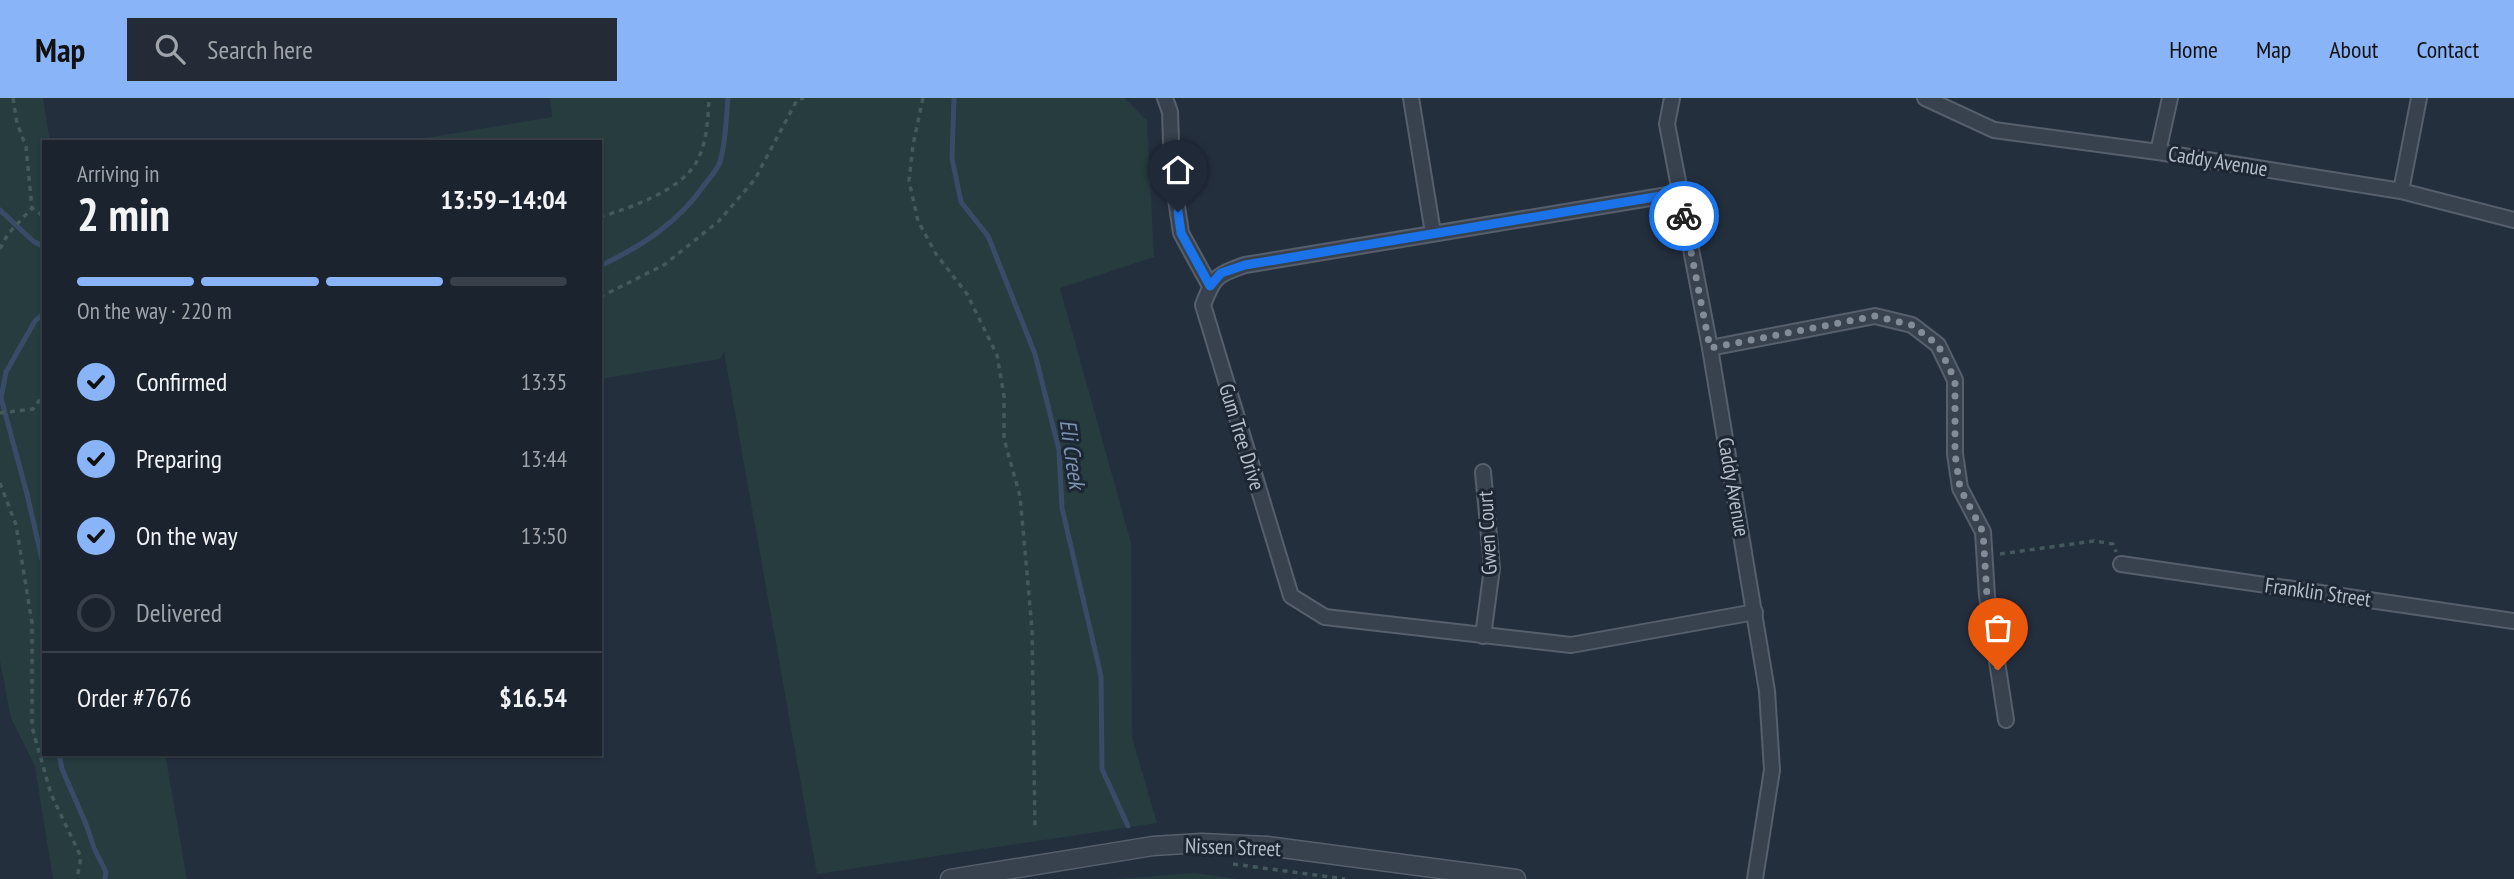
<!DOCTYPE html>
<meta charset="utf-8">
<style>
body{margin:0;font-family:"PT Sans Narrow",sans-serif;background:#242b36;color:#f1f3f6;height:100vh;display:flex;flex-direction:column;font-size:26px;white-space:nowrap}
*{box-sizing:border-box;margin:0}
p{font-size:23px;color:#a0a4aa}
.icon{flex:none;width:38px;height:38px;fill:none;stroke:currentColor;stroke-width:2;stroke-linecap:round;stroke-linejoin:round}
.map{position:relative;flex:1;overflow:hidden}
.side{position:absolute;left:42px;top:42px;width:560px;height:616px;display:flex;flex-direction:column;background:#1b232e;border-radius:0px;box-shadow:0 2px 5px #0004,0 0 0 2px #39404a}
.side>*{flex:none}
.pin{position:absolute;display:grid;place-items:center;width:60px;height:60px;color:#fff;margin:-72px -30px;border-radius:50% 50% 50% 0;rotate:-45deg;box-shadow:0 0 7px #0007}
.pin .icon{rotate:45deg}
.courier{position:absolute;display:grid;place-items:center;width:70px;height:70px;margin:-35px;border:5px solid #1a73e8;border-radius:50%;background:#fff;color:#222;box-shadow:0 2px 9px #0007}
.headline em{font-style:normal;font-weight:600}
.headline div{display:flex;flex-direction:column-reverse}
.headline{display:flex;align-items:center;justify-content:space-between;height:119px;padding:0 35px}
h1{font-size:46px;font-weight:600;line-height:52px}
.bar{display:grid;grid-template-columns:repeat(4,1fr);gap:10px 7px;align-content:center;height:84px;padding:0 35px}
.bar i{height:9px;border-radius:5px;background:#39404a}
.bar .current{background:#8ab4f8}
.bar p{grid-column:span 4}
.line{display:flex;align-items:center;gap:18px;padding:0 35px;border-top:2px solid #39404a}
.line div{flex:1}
ol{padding:0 35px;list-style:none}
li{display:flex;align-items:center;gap:21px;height:77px}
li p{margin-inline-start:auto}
li .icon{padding:7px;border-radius:50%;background:#8ab4f8;color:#111;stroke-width:4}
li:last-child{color:#a0a4aa}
li i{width:38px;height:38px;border:4px solid #39404a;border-radius:50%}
header{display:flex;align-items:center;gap:42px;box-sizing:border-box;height:98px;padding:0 35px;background:#8ab4f8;color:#111}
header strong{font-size:33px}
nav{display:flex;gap:38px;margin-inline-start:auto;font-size:24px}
.search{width:490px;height:63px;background:#242b36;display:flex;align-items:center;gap:18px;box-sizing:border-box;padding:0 24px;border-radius:0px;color:#a0a4aa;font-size:26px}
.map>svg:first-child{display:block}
</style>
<header>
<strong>Map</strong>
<div class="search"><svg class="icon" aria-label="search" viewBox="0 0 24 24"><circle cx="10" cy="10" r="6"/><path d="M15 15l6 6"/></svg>Search here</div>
<nav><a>Home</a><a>Map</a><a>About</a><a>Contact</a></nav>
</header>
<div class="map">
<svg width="2514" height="781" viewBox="0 0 2514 781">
<rect width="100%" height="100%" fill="#242f3e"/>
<g fill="#263c3f">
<path d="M0,0H43L50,44H44V656H165L187,781H53L35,668L11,620L0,563Z"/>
<path d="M550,0H1125L1147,23L1154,159L1060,190L1131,445L1132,639L1157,725L817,776L724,253L720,261L600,281V44H401L552,19Z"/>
<path d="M1194,775L1239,781H1114Z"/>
</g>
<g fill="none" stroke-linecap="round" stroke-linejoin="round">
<g stroke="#394c67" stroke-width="5">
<path d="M954,0L952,60L961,104L988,138L1035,256L1059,352L1062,410L1101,578L1102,671L1128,728"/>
<path d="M0,112L33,143L44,149"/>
<path d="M600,168C642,148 678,125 705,86C710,80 717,72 720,64C726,44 726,21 728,0"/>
<path d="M44,215L35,223L6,274L1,300L27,396L44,470"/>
<path d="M59,656L62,671L86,726L94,750L106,774L105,781"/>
</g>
<g stroke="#565f6c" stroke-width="18">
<g id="minor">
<path d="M1165,0L1170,14L1172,74L1181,135L1210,188"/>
<path d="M1411,0L1433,135"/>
<path d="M1672,0L1667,26L1710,250L1767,593L1772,672L1755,781"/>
<path d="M1925,0L1994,32L2158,54L2401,93L2514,122"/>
<path d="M2158,54L2170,0"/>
<path d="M2401,93L2419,0"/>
<path d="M1680,95L1245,167C1217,177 1214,178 1203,207L1291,498L1325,519L1571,547L1755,514"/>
<path d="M1710,250L1875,218L1912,227L1938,247L1955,282V356L1960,390L1983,434L1987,498L2006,622"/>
<path d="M2121,466L2514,523"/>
<path d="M1483,538L1492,470L1483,374"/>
</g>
</g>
<g stroke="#565f6c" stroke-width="21">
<path id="tertiary" d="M950,781L1153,748L1201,745L1267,748L1516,781"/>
</g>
<g stroke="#44595c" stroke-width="3.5" stroke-dasharray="5 5" stroke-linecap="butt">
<path d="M13,0L17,25L26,49L32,110L44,119"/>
<path d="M923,0L913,47L909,83L918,123L936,156L967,196L997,257L1004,298V341L1020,398L1032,531L1035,732"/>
<path d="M600,119C630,110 682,92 697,63C707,44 708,21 709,0"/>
<path d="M0,151L8,136L32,110"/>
<path d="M600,199L664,167L719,123L755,81L797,2L804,0"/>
<path d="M0,315L33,311L44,296"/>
<path d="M0,385L16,427L32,525V629L51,696L81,759L77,781"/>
<path d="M2000,456L2094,443L2113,446L2116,454"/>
<path d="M1233,766L1345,781"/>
</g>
<use href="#minor" stroke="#38414e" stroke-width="14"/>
<use href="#tertiary" stroke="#38414e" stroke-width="18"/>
</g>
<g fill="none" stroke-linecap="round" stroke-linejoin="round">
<path stroke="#828b98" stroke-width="7" stroke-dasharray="0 12.6" d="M1684,118L1710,250L1875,218L1912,227L1938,247L1955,282V356L1960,390L1983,434L1987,498L1998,572"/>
<path stroke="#1a73e8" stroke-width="9" d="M1178,114L1181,135L1210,188L1221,175L1245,167L1679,95L1684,118"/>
</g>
<g text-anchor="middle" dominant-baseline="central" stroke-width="6" stroke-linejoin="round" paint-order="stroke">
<g font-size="21" fill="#b4bcc9" stroke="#1d2633">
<text transform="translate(2218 63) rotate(9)">Caddy Avenue</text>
<text transform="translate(1242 339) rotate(73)">Gum Tree Drive</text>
<text transform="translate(1734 389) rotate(80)">Caddy Avenue</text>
<text transform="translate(1487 435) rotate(-93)">Gwen Court</text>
<text transform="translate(2318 494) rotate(8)">Franklin Street</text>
<text transform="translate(1233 749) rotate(2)">Nissen Street</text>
</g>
<g font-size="23" font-style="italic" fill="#7c92b1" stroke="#1d2633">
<text transform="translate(1073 356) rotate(82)">Eli Creek</text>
</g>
</g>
</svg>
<div class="pin" style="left:1998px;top:572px;background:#ea580c"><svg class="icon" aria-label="bag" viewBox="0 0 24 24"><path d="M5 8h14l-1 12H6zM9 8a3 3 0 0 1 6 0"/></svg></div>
<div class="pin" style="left:1178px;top:114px;background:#1f2937"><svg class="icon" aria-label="home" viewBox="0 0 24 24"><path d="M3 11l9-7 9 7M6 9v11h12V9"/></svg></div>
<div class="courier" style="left:1684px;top:118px"><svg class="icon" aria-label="bike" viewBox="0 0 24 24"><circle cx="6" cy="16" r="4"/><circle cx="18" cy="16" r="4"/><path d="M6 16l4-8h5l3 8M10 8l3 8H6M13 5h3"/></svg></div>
<section class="side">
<div class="headline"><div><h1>2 min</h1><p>Arriving in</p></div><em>13:59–14:04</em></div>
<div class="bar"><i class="current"></i><i class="current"></i><i class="current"></i><i></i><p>On the way · 220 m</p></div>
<ol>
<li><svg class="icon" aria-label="check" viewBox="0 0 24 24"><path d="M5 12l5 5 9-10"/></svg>Confirmed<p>13:35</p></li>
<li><svg class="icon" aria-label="check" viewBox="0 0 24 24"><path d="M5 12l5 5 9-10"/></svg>Preparing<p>13:44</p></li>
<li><svg class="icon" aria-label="check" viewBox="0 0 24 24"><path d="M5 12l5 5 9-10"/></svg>On the way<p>13:50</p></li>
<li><i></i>Delivered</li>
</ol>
<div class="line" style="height:91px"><div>Order #7676</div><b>$16.54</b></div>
</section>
</div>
